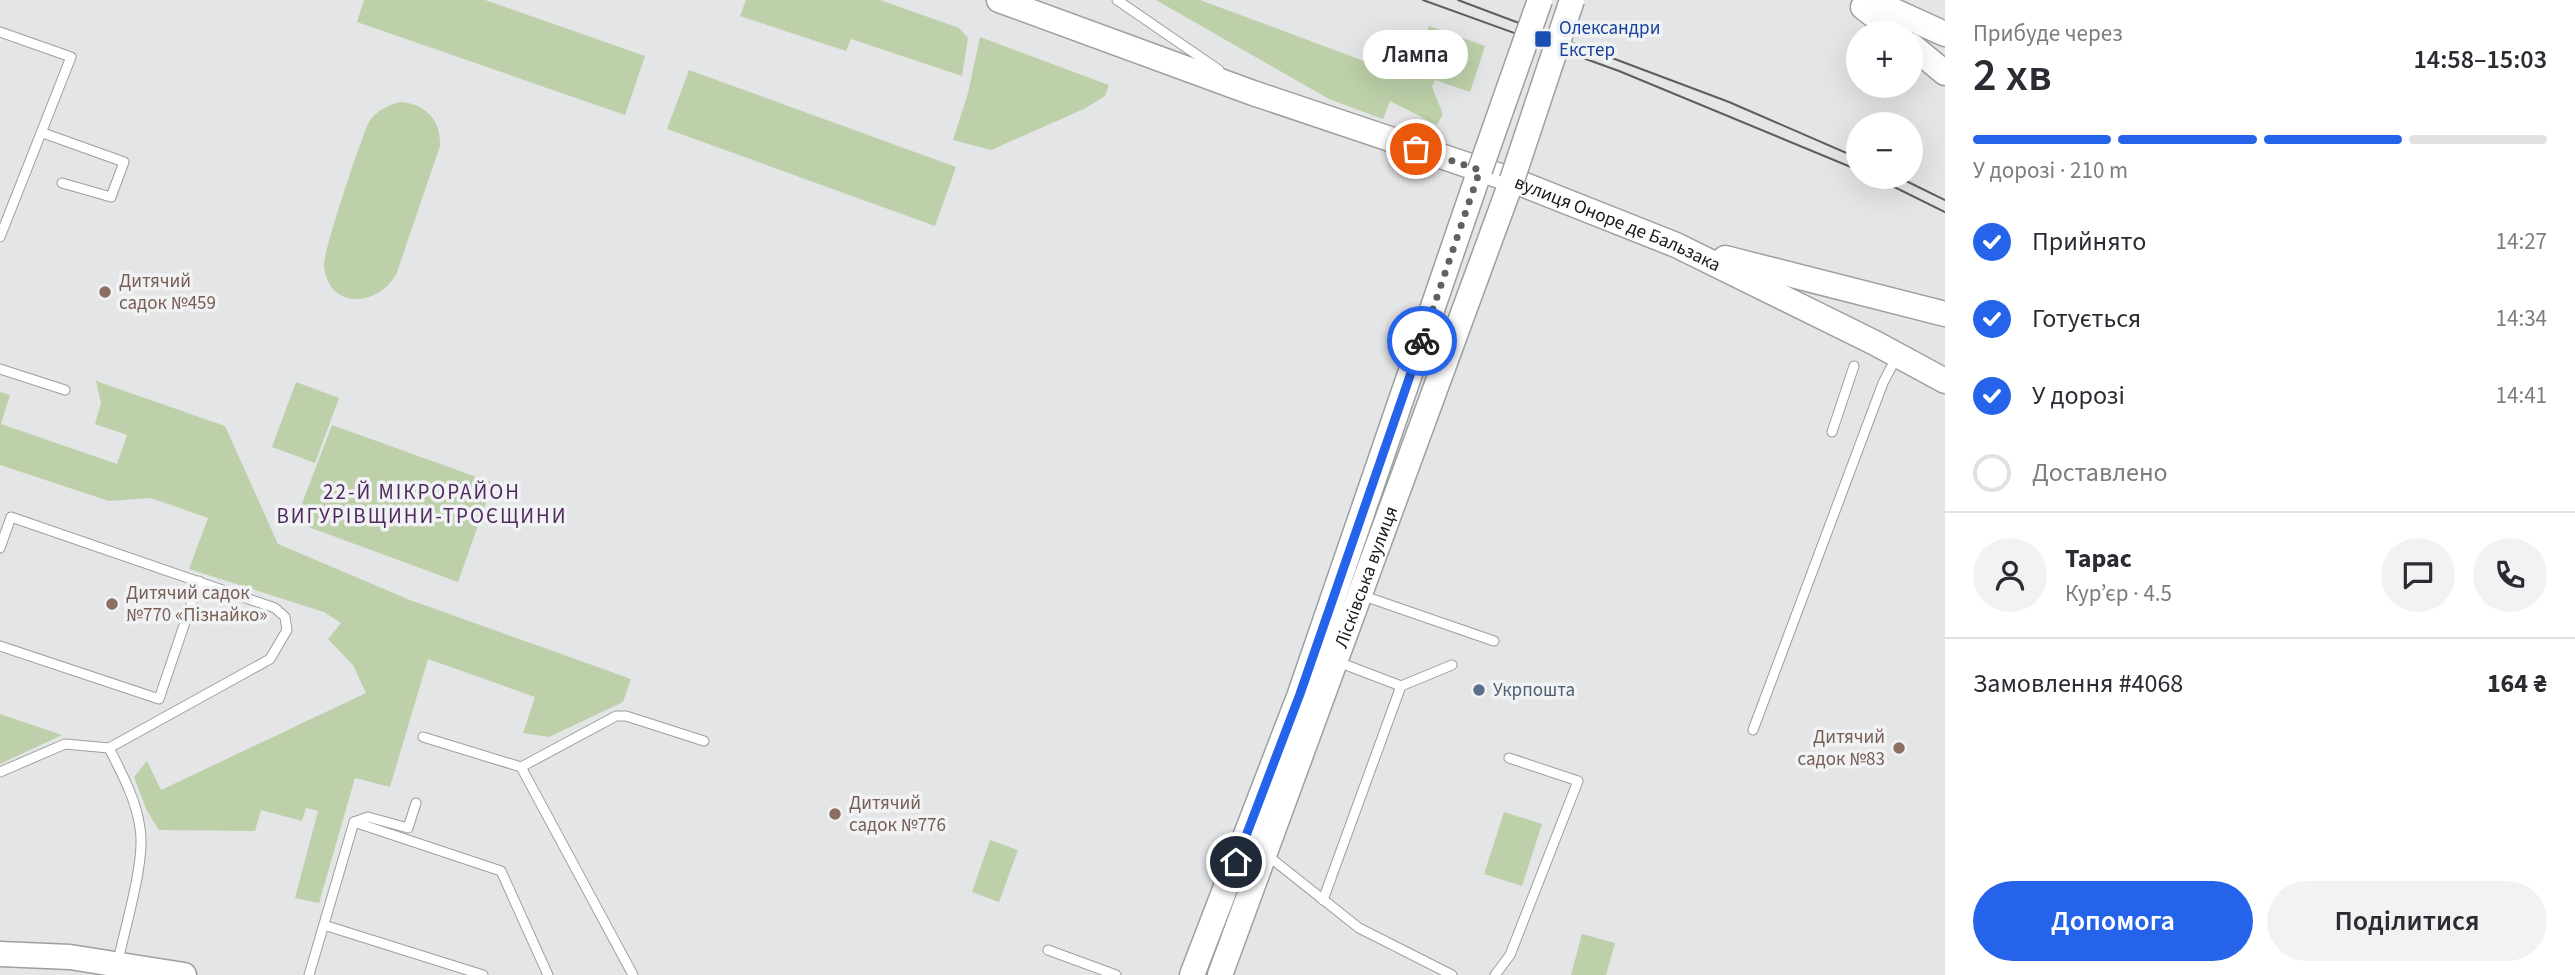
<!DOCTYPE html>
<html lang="uk">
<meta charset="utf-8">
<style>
body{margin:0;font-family:"Source Sans 3",sans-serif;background:#f2f2f3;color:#2b2b33;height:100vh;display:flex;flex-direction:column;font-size:26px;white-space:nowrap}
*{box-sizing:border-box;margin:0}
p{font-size:23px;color:#7c7c81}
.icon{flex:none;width:38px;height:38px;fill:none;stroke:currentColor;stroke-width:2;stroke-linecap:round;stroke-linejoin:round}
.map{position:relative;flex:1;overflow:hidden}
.drawer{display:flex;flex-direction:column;background:#fff;width:630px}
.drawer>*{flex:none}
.fabs{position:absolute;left:1846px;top:21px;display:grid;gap:14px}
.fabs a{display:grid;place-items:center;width:77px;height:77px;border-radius:50%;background:#fff;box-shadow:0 7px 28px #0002;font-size:35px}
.pin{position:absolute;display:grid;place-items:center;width:60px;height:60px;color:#fff;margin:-30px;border:4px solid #fff;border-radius:50%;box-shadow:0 2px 7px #0007}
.courier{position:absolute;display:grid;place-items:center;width:70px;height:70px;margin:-35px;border:5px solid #2563eb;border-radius:50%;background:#fff;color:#222;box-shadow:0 2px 9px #0007}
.bubble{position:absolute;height:49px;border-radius:24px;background:#fff;box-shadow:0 7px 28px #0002;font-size:23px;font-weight:600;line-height:49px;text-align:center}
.head em{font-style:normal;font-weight:600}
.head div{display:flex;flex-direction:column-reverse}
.head{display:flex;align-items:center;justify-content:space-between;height:119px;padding:0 28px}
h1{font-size:46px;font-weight:600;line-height:52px}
.bar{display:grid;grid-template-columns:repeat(4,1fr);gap:10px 7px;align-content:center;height:84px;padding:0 28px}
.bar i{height:9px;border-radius:5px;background:#e1e1e2}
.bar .on{background:#2563eb}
.bar p{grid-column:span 4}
.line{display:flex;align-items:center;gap:18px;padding:0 28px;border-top:2px solid #e1e1e2}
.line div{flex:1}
.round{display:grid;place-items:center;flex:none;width:74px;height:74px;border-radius:37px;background:#f2f2f3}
ol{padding:0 28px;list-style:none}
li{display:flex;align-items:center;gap:21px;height:77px}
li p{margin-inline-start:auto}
li .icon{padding:7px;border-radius:50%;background:#2563eb;color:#fff;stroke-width:4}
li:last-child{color:#7c7c81}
li i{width:38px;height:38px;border:4px solid #e1e1e2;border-radius:50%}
.action{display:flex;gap:14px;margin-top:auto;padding:14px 28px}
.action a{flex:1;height:80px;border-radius:42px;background:#2563eb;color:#fff;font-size:28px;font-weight:600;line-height:80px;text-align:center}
.action a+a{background:#f2f2f3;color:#2b2b33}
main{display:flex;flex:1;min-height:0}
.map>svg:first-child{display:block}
</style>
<main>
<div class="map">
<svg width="1945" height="975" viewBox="0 0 1945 975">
<rect width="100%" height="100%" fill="#e4e5e6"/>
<g fill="#bdd0a9">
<path d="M364,0H485L645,56L625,115L357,22Z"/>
<path d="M746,0H880L959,28L968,38L962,76L851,39L846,51L740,16Z"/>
<path d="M1156,0H1200L1407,77L1429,26L1485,46L1470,92L1435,80L1432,87L1443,114L1437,125L1390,101L1383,119L1329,99Z"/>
<path d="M980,37L1109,85L1105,96L1086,108L991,150L953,140L968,93Z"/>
<path d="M689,70L956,167L935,226L667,129Z"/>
<path d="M400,102C426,104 441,120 440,146L396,275C375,309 327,308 324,265C323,253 362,135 369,122C375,111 389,105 400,102Z"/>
<path d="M96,381L225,426L278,544L410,600L631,679L623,702L549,737L523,733L535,697L428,659L390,787L355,778L319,903L295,898L318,811L306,808L302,821L261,810L255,831L159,830L147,811L134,777L147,761L161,790L366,693L353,665L328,639L341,623L324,612L189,569L208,518L151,498L109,501L0,465V392L10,395L1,424L117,464L127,435L95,424L101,403Z"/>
<path d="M296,382L339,398L315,463L272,447Z"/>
<path d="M332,425L493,483L458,582L295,522Z"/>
<path d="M0,714L62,735L0,764Z"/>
<path d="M1504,812L1542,824L1522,886L1484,874Z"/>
<path d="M990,840L1018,850L999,902L972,892Z"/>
<path d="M1582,934L1615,943L1606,975H1571Z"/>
</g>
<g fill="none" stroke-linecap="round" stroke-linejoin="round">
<g stroke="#9d9e9f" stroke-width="11">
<g id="lane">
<path d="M1117,0L1219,70"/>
<path d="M0,32L71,57L0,237"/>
<path d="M43,133L124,162L111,197L62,183"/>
<path d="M0,369L65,390"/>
<path d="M1832,432L1854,366"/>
<path d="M0,548L11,517L275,608L285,617L287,630L270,659L109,748L65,744L0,772"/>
<path d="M1361,595L1494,641"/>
<path d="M0,646L159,699L199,581"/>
<path d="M1338,662L1401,686"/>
<path d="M1753,730L1883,383L1897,356"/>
<path d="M423,737L521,767L633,975"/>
<path d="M109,748C122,774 136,799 140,828C146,860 125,927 118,961"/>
<path d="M521,767L616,716H626L704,741"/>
<path d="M354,822L501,871L548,975"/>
<path d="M1267,855L1359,928L1452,975"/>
<path d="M1323,900L1401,686L1452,665"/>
<path d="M324,925L483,975"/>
<path d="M1048,950L1116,975"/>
<path d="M309,975L354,822L368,817L408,828L416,803"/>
<path d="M1495,975L1510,955L1578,781L1509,758"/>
</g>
</g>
<g stroke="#9d9e9f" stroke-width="27">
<g id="secondary">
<path id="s1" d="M999,0L1253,93L1512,180L1676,245L1875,343L1945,381"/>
<path d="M1870,0L1945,34"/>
<path d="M1863,7L1896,33"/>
<path d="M1911,45L1945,73"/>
<path d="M1725,258L1945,314"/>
<path d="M0,954L70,957L184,975"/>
<path d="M1192,975L1300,694L1480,170"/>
<path id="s2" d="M1220,975L1512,180"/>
</g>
</g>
<use href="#lane" stroke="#fff" stroke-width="9"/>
<use href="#secondary" stroke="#fff" stroke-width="24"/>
<g stroke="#5c5d5d" stroke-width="2">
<path d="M1423,0L1619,71L1858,170"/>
<path d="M1458,0L1729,102L1858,158"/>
<path d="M1874,177L1945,212"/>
<path d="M1898,177L1945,200"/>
</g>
<g stroke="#9d9e9f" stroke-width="27" stroke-linecap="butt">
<g id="secondary-bridge">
<path d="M1480,170L1540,0"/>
<path d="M1512,180L1572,0"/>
</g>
</g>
<use href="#secondary-bridge" stroke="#fff" stroke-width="24"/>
</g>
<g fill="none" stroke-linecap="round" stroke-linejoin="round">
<path stroke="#606161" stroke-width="7" stroke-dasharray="0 12.6" d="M1416,149L1480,170L1422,341"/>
<path stroke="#2563eb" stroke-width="9" d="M1236,862L1300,694L1422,341"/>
</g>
<rect fill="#1a4fb4" stroke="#f1f2f4" stroke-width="2.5" x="1534" y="30" width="18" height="18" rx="3.5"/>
<g fill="#8d6e63" stroke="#f1f2f4" stroke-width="2.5">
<circle cx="105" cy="292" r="7"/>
<circle cx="112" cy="604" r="7"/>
<circle cx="1899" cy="748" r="7"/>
<circle cx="835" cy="814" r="7"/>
</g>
<circle fill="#5c6f8a" stroke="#f1f2f4" stroke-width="2.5" cx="1479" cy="690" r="7"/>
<g text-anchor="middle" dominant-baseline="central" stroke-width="7" stroke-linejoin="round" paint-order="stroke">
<g font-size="19" fill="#164399" stroke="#f1f2f4" text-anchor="start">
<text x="1559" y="28">Олександри<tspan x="1559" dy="22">Екстер</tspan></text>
</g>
<g font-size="19" fill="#191a1a" stroke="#f1f2f4">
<text stroke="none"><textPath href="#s1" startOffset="658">вулиця Оноре де Бальзака</textPath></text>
<text stroke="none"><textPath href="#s2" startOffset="424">Лісківська вулиця</textPath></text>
</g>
<g font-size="19" fill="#785e54" stroke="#f1f2f4" text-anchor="start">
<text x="119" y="281">Дитячий<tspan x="119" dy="22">садок №459</tspan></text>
<text x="126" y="593">Дитячий садок<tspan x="126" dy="22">№770 «Пізнайко»</tspan></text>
<text x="1885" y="737" text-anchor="end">Дитячий<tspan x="1885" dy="22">садок №83</tspan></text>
<text x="849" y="803">Дитячий<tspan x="849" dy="22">садок №776</tspan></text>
</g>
<g font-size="19" fill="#4e5e75" stroke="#f1f2f4" text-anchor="start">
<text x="1493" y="690">Укрпошта</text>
</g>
<g font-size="21" letter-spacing="2" fill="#512a60" stroke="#f1f2f4">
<text x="422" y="492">22-Й МІКРОРАЙОН<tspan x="422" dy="24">ВИГУРІВЩИНИ-ТРОЄЩИНИ</tspan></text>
</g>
</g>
</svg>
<div class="fabs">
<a>+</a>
<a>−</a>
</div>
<div class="pin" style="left:1416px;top:149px;background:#ea580c"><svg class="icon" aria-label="bag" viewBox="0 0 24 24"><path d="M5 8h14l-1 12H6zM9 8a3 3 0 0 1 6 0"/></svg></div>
<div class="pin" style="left:1236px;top:862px;background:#1f2937"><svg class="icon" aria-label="home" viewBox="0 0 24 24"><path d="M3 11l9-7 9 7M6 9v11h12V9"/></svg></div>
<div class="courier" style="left:1422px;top:341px"><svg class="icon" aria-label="bike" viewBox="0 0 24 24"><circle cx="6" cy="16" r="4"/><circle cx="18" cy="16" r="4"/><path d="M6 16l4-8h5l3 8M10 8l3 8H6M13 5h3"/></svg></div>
<div class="bubble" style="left:1363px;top:30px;width:105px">Лампа</div>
</div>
<section class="drawer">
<div class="head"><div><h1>2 хв</h1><p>Прибуде через</p></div><em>14:58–15:03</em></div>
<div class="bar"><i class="on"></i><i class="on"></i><i class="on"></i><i></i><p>У дорозі · 210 m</p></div>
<ol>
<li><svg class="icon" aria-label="check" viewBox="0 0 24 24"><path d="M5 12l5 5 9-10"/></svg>Прийнято<p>14:27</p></li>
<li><svg class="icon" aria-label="check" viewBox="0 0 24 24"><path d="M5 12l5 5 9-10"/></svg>Готується<p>14:34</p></li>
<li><svg class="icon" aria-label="check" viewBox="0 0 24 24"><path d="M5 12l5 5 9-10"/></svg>У дорозі<p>14:41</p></li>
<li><i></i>Доставлено</li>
</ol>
<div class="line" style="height:126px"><a class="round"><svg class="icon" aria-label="person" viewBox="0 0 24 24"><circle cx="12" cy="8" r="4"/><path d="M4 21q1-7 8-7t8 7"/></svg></a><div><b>Тарас</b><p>Кур’єр · 4.5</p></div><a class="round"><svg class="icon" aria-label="chat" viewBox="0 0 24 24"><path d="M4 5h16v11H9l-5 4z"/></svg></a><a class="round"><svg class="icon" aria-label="phone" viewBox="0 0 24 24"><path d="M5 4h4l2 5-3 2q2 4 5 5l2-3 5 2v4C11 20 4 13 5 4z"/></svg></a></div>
<div class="line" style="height:91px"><div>Замовлення #4068</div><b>164 ₴</b></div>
<div class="action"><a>Допомога</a><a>Поділитися</a></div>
</section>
</main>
